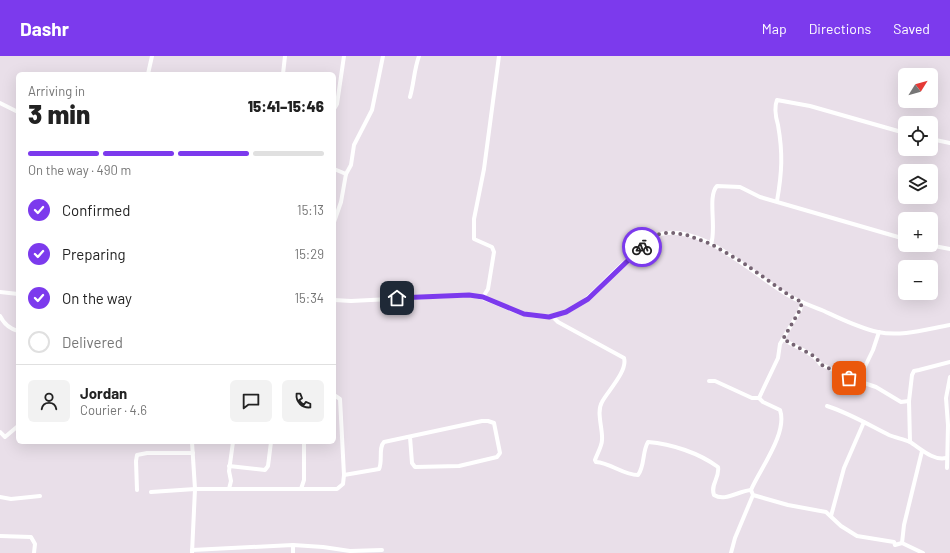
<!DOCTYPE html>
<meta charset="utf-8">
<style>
body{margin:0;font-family:Barlow,sans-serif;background:#f2f2f2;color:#222;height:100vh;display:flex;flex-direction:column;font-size:15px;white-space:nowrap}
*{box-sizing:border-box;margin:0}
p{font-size:13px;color:#767676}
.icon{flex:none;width:22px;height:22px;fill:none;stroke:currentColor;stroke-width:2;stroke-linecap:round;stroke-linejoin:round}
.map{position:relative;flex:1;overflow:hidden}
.side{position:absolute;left:16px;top:16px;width:320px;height:372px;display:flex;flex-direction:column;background:#fff;border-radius:6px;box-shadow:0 4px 16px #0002}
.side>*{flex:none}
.needle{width:26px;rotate:53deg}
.tools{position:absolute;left:898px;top:12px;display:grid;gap:8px}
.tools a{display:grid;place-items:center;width:40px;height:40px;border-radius:6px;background:#fff;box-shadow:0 4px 16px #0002;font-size:20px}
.pin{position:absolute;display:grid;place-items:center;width:34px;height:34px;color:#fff;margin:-17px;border-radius:8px;box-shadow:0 2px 6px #0006}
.courier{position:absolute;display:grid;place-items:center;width:40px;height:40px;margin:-20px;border:3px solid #7c3aed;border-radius:50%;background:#fff;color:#222;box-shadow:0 1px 5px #0007}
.summary em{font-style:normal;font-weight:800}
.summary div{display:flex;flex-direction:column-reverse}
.summary{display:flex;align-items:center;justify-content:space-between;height:68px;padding:0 12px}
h1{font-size:26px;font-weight:800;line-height:30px}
.bar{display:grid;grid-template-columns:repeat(4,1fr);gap:6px 4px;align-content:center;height:48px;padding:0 12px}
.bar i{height:5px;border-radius:3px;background:#e0e0e0}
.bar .on{background:#7c3aed}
.bar p{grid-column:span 4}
.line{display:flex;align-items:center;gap:10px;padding:0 12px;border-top:1px solid #e0e0e0}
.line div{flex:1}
.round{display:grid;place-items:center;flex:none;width:42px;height:42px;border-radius:6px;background:#f2f2f2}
ol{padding:0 12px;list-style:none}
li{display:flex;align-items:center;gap:12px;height:44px}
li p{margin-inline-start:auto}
li .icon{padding:4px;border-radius:50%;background:#7c3aed;color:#fff;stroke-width:4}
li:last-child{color:#767676}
li i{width:22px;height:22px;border:2px solid #e0e0e0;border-radius:50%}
header{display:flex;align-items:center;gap:24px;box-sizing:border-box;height:56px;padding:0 20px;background:#7c3aed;color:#fff}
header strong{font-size:19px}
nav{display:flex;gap:22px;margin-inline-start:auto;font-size:14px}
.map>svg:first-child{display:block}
</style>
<header>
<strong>Dashr</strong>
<nav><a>Map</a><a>Directions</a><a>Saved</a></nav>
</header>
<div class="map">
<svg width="950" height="497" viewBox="0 0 950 497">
<rect width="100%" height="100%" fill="#e9dfe9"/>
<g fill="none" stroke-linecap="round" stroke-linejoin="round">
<g stroke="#fff" stroke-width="4">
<path d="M148,18L152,0"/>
<path d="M283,18L285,0"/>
<path d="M410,41C414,27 414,14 419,0"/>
<path d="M0,47L18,56"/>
<path d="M334,53L337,48L344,0"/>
<path d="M931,83L950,87"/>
<path d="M334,113L346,118"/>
<path d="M777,145C782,117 783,97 778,69C776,62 774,51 777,44L810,50L905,77"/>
<path d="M334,166L341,146L346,118L351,109L354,89L372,54L383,0"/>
<path d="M711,188C717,173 707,140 717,130L740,131L760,141L905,183"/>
<path d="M929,189L950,193"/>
<path d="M0,236L18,238"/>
<path d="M483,241L488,233L494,196L492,191L474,183V163L484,113L499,0"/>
<path d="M334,244L351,245L469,239C489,241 504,253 524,258C566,269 586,244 613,217C626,205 640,192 654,180C700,162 755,222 793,242C803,247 814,251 824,255C841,263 859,272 878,276C901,281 927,273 950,269"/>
<path d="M0,260C4,268 10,273 18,275"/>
<path d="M552,260L558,266L624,302C628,315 607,336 602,346C596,356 603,373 602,384C602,390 597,398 595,404L596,406C611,407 623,419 638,419C645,410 642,396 648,386C672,388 699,397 718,411C720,422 710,428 714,439C725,446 738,435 751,434L753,439L788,449L826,456L841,470L857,480L894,486L895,489L902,487L923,497"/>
<path d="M879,276L873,294L858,325L876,331L901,346L909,345"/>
<path d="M783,283C794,291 813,296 820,308L858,325"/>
<path d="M709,325H715L752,342H759L778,302L780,288L800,254L802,246"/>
<path d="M827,350C849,357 869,369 889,379C896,382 904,383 910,386C920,392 933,405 946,402"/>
<path d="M0,376L5,381L18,370"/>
<path d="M910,386L909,345L912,319L914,315L919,314L950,306"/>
<path d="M229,410L265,414L268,410L271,386"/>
<path d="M947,412L948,369L946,342L950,321"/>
<path d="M344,419L379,413C383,405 378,392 384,386L482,365H488L494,367L500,397L497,401L459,410L415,411L412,407L410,381"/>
<path d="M229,433L231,425L229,415L233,386"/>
<path d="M301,433L304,424V386"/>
<path d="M137,434L136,405L137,399L147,397H193"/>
<path d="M751,434C760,413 788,377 780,354L763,346L759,342"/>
<path d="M151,436L195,433H337L343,428L344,419L340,343L334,339"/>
<path d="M0,441L11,443L40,440"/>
<path d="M831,460L844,412L864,366"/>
<path d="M0,480L31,481L35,488L34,497"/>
<path d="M902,487L904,469L922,395"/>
<path d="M293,489V497"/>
<path d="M192,494L293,489L323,491L350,495L382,494"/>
<path d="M192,497L195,433L192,386"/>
<path d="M731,497L735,482L753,439"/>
</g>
</g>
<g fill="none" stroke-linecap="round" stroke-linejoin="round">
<path stroke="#766473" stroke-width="4" stroke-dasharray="0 7.2" d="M642,191L654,180L662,177H675L687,179L711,188L742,206L793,242L802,246L800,254L783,283L812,299L817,303L820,308L849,322"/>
<path stroke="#7c3aed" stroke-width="5" d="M397,242L469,239L483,241L524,258L549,261L566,256L588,243L642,191"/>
</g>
</svg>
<div class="tools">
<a><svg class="needle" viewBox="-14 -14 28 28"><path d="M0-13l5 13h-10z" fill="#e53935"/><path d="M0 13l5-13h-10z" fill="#767676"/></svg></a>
<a><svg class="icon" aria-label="locate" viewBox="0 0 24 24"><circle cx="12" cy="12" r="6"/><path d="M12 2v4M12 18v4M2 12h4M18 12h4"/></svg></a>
<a><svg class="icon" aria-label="layers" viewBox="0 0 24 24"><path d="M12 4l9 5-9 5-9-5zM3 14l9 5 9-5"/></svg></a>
<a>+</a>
<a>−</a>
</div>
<div class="pin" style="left:849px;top:322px;background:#ea580c"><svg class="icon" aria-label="bag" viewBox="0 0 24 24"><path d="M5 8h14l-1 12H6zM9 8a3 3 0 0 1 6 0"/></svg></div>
<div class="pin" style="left:397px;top:242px;background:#1f2937"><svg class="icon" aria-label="home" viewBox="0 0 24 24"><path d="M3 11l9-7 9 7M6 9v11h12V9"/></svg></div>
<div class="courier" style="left:642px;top:191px"><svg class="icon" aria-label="bike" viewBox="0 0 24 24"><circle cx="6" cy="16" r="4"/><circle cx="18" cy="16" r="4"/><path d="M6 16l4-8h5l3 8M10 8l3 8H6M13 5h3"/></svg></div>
<section class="side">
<div class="summary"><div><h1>3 min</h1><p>Arriving in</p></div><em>15:41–15:46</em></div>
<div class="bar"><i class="on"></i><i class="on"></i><i class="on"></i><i></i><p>On the way · 490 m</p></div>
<ol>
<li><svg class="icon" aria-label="check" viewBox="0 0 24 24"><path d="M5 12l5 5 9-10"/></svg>Confirmed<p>15:13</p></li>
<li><svg class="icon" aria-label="check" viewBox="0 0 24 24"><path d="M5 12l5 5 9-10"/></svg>Preparing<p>15:29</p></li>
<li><svg class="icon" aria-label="check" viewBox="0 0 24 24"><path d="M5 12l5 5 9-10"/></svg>On the way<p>15:34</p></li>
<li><i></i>Delivered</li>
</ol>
<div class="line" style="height:72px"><a class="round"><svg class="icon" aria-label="person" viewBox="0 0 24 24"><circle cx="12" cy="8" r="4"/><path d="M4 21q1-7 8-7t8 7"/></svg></a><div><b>Jordan</b><p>Courier · 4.6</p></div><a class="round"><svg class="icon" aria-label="chat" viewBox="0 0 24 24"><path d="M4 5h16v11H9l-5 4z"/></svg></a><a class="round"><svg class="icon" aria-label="phone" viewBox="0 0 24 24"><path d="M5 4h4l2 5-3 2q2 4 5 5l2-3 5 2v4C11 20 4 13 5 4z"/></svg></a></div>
</section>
</div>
